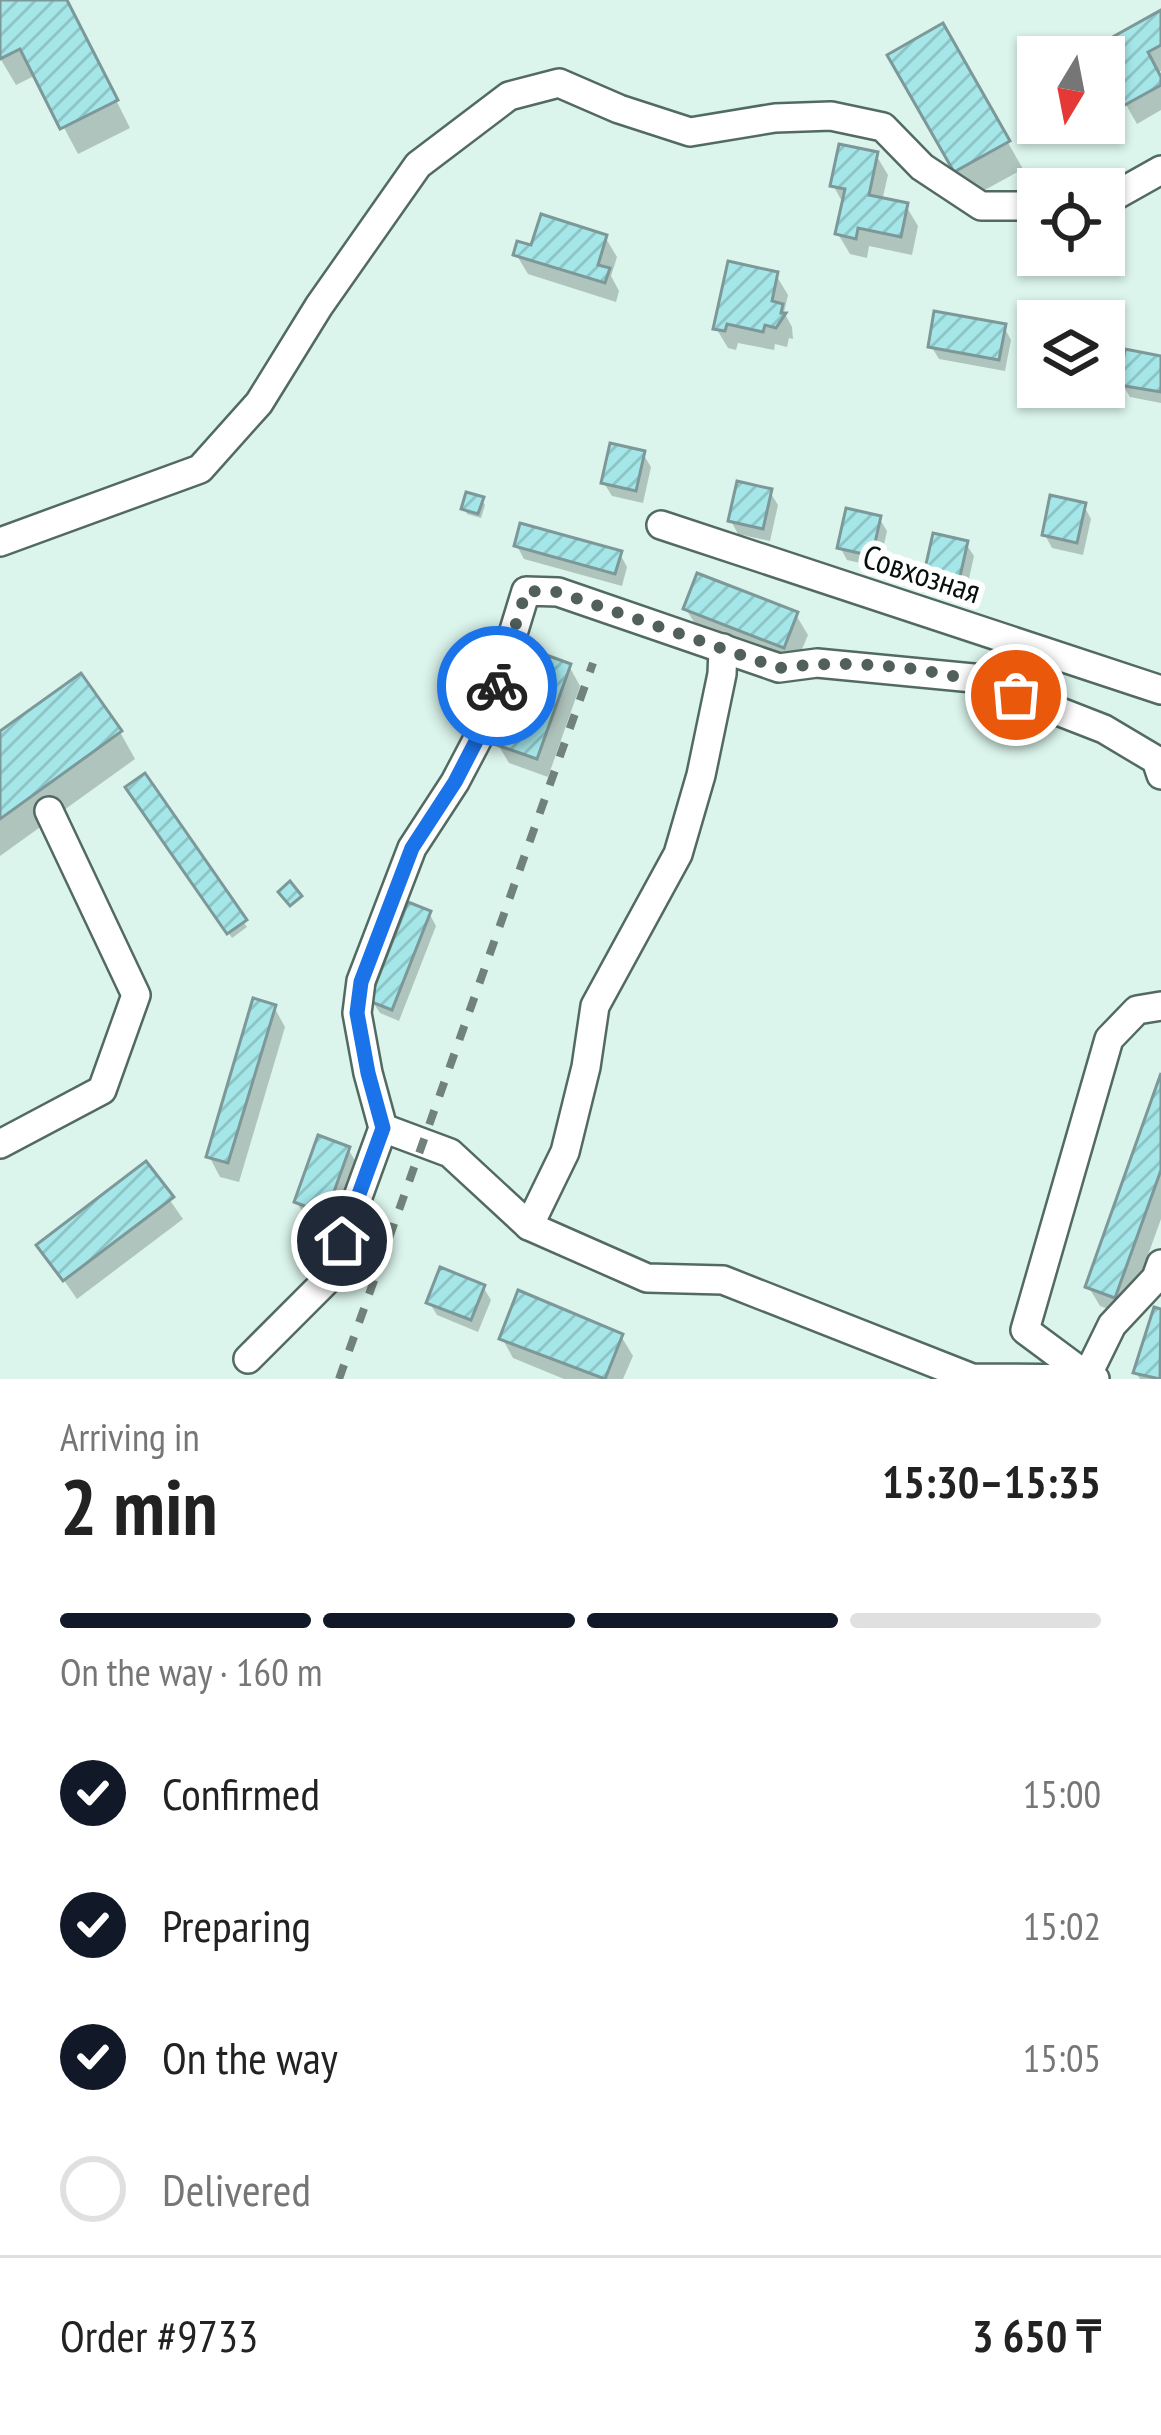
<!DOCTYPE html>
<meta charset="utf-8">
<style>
body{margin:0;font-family:"PT Sans Narrow",sans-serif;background:#f2f2f2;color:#222;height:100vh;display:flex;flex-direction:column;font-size:45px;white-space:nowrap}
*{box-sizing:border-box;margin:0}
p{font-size:39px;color:#767676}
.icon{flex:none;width:66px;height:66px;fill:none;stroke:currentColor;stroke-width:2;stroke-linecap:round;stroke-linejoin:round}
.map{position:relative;height:1379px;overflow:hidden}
.side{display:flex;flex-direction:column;background:#fff;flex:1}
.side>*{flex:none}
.needle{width:78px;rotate:190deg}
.tools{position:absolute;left:1017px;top:36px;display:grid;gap:24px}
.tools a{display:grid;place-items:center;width:108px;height:108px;border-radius:0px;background:#fff;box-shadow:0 3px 9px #0004;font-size:60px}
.pin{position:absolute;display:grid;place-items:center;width:102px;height:102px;color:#fff;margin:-51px;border:6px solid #fff;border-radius:50%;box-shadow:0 3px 12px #0007}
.courier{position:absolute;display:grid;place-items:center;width:120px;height:120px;margin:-60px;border:9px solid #1a73e8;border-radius:50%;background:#fff;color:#222;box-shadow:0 3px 15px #0007}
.headline em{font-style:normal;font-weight:600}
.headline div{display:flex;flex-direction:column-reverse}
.headline{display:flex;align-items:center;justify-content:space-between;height:204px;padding:0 60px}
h1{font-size:78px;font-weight:600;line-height:90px}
.bar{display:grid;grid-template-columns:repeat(4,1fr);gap:18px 12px;align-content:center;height:144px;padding:0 60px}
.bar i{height:15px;border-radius:9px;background:#e0e0e0}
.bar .active{background:#111827}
.bar p{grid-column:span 4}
.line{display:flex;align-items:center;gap:30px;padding:0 60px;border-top:3px solid #e0e0e0}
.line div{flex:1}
ol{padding:0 60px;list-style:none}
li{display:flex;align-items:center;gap:36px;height:132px}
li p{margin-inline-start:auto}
li .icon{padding:12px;border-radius:50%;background:#111827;color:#fff;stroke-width:4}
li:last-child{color:#767676}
li i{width:66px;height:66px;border:6px solid #e0e0e0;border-radius:50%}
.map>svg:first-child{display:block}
</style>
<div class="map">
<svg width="1161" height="1379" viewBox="0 0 1161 1379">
<defs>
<pattern id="building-hatch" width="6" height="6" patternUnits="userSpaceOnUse" patternTransform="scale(3)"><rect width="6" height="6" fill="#a5e7e9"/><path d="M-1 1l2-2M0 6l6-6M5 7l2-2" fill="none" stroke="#8dc5c7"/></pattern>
</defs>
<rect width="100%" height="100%" fill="#dbf5ec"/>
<g fill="#0003">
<path d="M0,0H66L130,128L78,154L36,75L16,85L0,58Z"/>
<path d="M1161,13V71L1156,73L1161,82V110L1137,124L1104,66V57H1099Z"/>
<path d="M942,27L1023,169L972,197L891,56Z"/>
<path d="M876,155L888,175L882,201L906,206L918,226L912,255L869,246L867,258L850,254L838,234L844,205L833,185Z"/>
<path d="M605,237L617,257L611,276L619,291L616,302L528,274L516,254Z"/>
<path d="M776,275L788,295L784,312L792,327L793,339L789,338L787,347L775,344L774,350L738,343L736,350L728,348L716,328Z"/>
<path d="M1004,327L1011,340L1005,371L939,359L931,346Z"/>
<path d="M1161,359V403L1130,397L1122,384Z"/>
<path d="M643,454L651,467L643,503L612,496L604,483Z"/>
<path d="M770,492L778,505L770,541L738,534L731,521Z"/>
<path d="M482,500L485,505L481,518L467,514L464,508Z"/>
<path d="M1084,506L1091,519L1083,555L1052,548L1045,535Z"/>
<path d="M879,518L887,531L879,567L847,560L840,547Z"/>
<path d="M966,544L974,556L966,592L935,585L927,573Z"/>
<path d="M517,546L620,554L627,567L622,586L524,559Z"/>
<path d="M686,609L796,615L808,635L795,666L698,629Z"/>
<path d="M569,666L580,686L548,777L509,763L497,743Z"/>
<path d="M120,732L135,759L0,856V735Z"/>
<path d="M144,778L247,927L232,938L128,788Z"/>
<path d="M429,913L436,926L399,1021L380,1013L372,1001Z"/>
<path d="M274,1007L285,1027L239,1182L220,1177L209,1156Z"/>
<path d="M1161,1082V1219L1126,1316L1100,1306L1088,1286Z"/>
<path d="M348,1149L356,1162L333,1225L304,1215L297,1202Z"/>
<path d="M146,1166L183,1219L77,1299L40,1246Z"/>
<path d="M483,1287L491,1300L478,1332L437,1315L429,1302Z"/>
<path d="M1156,1311L1161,1312V1379H1140L1136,1373Z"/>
<path d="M621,1336L633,1356L623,1379H564L513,1358L502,1338Z"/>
</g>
<g fill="url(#building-hatch)" stroke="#7d9899" stroke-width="3">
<path d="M0,0H67L118,100L60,129L20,49L0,59Z"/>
<path d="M1161,10V45L1148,52L1161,77V85L1123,106L1104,73V57H1095L1091,49Z"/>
<path d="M943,23L1010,141L954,172L887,55Z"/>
<path d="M839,144L878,152L869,195L908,203L901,237L858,228L856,239L835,234L845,189L830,186Z"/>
<path d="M541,214L607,235L598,265L610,268L605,283L513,255L517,241L531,245Z"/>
<path d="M728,261L778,272L772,301L783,304L781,313H786L776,328L765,325L763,332L727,324L725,331L713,329Z"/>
<path d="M934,311L1006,324L999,360L928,347Z"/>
<path d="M1125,349L1161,356V392L1119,385Z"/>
<path d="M610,443L645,451L636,491L601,483Z"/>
<path d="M737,481L772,489L763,529L728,521Z"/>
<path d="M466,492L484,497L478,514L461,509Z"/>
<path d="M1050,495L1086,503L1077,543L1042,535Z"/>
<path d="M846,508L881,516L872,556L837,548Z"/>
<path d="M520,523L622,551L615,574L514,546Z"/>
<path d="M933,533L968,541L959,581L924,573Z"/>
<path d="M697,573L798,612L784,648L683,609Z"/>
<path d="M527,648L571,664L537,759L494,744Z"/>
<path d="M81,673L122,731L0,819V731Z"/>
<path d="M145,773L247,920L227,934L125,787Z"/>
<path d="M290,881L302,896L290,906L278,892Z"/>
<path d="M408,902L431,911L392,1010L369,1001Z"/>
<path d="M253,998L276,1005L228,1163L206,1157Z"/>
<path d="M1161,1073V1170L1115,1298L1085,1287Z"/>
<path d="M318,1135L350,1147L326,1214L294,1202Z"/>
<path d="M146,1161L174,1197L63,1281L36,1245Z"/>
<path d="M440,1267L485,1285L471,1320L426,1303Z"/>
<path d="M518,1290L623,1334L605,1379L499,1339Z"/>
<path d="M1154,1307L1161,1309L1160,1379L1133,1373Z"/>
</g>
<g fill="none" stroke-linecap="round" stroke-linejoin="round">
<g stroke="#536a62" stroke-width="32">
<g id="minor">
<path d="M1104,202L1161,170"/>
<path d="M661,525L1161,690"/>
<path d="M0,542L200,469L259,403L319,306L418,165L509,96L559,83L619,109L690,132L775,118L831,116L883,127L922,167L981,206H1038"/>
<path d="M1161,1006L1137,1010L1109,1039L1025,1330L1087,1376L1112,1325L1156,1278L1161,1264"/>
<path d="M383,1128L368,1073L357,1013L361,981L412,848L455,782L485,725L526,591L558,592L779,668L817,663L973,678L1104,729L1156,760L1161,775"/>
<path d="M0,1144L102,1090L136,995L49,811"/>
<path d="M529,1226L565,1152L586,1067L595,1006L678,854L701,775L722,674L723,648"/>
<path d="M248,1359L328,1279L383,1128L450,1153L529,1226L647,1278L723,1280L972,1378L1095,1379"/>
</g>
</g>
<use href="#minor" stroke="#fff" stroke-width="27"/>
<path stroke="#71827c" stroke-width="8" stroke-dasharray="15 15" stroke-linecap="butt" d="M339,1379L593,663"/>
</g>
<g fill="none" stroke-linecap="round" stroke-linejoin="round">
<path stroke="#51605b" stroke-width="12" stroke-dasharray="0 21.6" d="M497,686L526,591L558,592L779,668C856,658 944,667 1016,695"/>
<path stroke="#1a73e8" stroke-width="15" d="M342,1241L383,1128L368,1073L357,1013L361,982L412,848L455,782L485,724L497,686"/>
</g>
<g text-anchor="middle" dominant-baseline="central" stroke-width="12" stroke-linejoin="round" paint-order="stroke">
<g font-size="33" fill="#07100d" stroke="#fff">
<text transform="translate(922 573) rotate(18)">Совхозная</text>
</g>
</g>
</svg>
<div class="tools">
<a><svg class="needle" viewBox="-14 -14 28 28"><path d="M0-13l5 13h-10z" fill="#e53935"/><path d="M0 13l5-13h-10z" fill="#767676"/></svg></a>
<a><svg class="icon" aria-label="locate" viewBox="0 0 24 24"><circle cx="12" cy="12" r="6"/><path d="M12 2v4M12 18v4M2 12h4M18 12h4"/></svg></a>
<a><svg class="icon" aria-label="layers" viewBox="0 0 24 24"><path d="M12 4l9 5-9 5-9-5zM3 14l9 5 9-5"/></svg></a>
</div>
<div class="pin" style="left:1016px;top:695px;background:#ea580c"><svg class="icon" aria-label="bag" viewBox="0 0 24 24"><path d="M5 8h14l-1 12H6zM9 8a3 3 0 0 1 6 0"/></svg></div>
<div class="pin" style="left:342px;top:1241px;background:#1f2937"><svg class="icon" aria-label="home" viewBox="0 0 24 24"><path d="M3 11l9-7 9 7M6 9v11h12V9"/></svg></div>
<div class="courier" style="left:497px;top:686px"><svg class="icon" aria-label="bike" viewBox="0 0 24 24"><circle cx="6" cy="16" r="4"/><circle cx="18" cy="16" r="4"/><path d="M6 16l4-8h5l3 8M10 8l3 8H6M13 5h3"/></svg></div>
</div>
<section class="side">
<div class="headline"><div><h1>2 min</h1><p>Arriving in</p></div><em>15:30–15:35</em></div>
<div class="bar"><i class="active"></i><i class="active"></i><i class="active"></i><i></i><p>On the way · 160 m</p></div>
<ol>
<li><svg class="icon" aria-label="check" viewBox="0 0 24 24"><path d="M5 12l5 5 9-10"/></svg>Confirmed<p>15:00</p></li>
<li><svg class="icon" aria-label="check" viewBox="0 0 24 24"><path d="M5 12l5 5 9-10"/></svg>Preparing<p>15:02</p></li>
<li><svg class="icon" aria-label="check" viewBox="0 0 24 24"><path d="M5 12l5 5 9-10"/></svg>On the way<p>15:05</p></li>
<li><i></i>Delivered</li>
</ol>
<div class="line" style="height:156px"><div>Order #9733</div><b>3 650 ₸</b></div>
</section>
